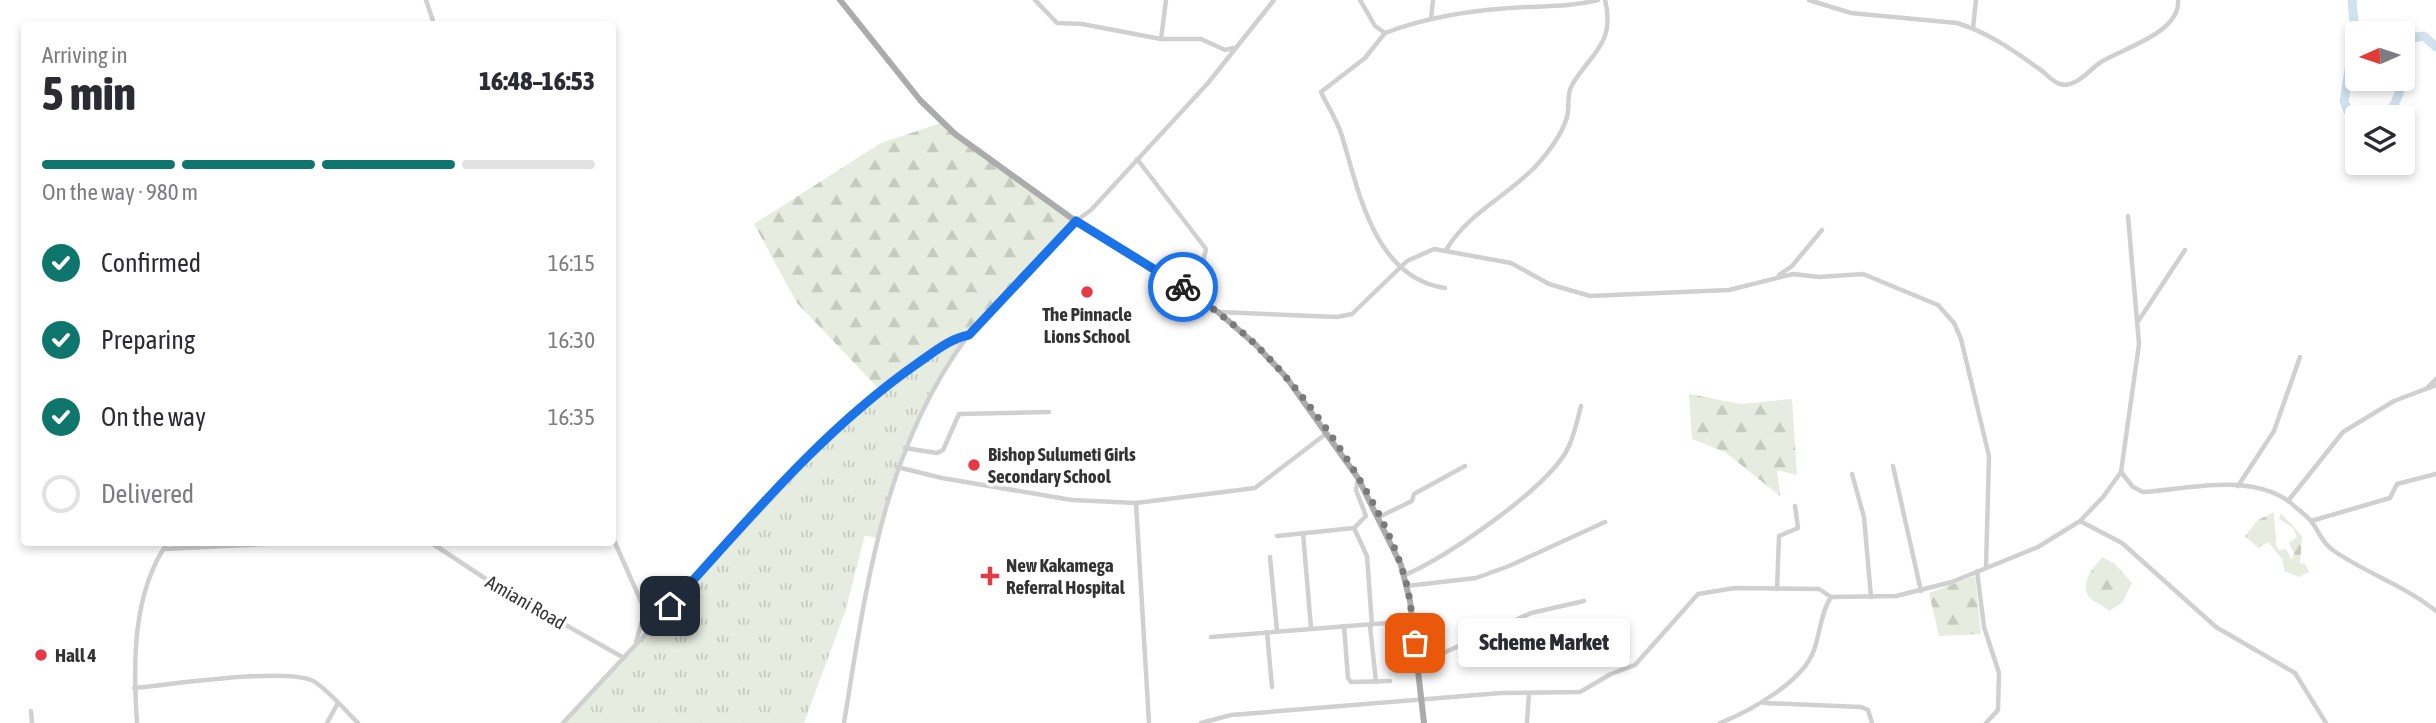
<!DOCTYPE html>
<meta charset="utf-8">
<style>
body{margin:0;font-family:"Asap Condensed",sans-serif;background:#f2f2f3;color:#2b2b33;height:100vh;display:flex;flex-direction:column;font-size:26px;white-space:nowrap}
*{box-sizing:border-box;margin:0}
p{font-size:23px;color:#7c7c81}
.icon{flex:none;width:38px;height:38px;fill:none;stroke:currentColor;stroke-width:2;stroke-linecap:round;stroke-linejoin:round}
.map{position:relative;flex:1;overflow:hidden}
.details{position:absolute;left:21px;top:21px;width:595px;height:525px;display:flex;flex-direction:column;background:#fff;border-radius:7px;box-shadow:0 4px 10px #0003}
.details>*{flex:none}
.needle{width:46px;rotate:267deg}
.fabs{position:absolute;left:2345px;top:21px;display:grid;gap:14px}
.fabs a{display:grid;place-items:center;width:70px;height:70px;border-radius:7px;background:#fff;box-shadow:0 4px 10px #0003;font-size:35px}
.pin{position:absolute;display:grid;place-items:center;width:60px;height:60px;color:#fff;margin:-30px;border-radius:14px;box-shadow:0 4px 10px #0006}
.courier{position:absolute;display:grid;place-items:center;width:70px;height:70px;margin:-35px;border:5px solid #1a73e8;border-radius:50%;background:#fff;color:#222;box-shadow:0 2px 9px #0007}
.bubble{position:absolute;height:49px;border-radius:7px;background:#fff;box-shadow:0 4px 10px #0003;font-size:23px;font-weight:800;line-height:49px;text-align:center}
.head em{font-style:normal;font-weight:800}
.head div{display:flex;flex-direction:column-reverse}
.head{display:flex;align-items:center;justify-content:space-between;height:119px;padding:0 21px}
h1{font-size:46px;font-weight:800;line-height:52px}
.bar{display:grid;grid-template-columns:repeat(4,1fr);gap:10px 7px;align-content:center;height:84px;padding:0 21px}
.bar i{height:9px;border-radius:5px;background:#e1e1e2}
.bar .current{background:#0f766e}
.bar p{grid-column:span 4}
ol{padding:0 21px;list-style:none}
li{display:flex;align-items:center;gap:21px;height:77px}
li p{margin-inline-start:auto}
li .icon{padding:7px;border-radius:50%;background:#0f766e;color:#fff;stroke-width:4}
li:last-child{color:#7c7c81}
li i{width:38px;height:38px;border:4px solid #e1e1e2;border-radius:50%}
.map>svg:first-child{display:block}
</style>
<div class="map">
<svg width="2436" height="723" viewBox="0 0 2436 723">
<defs>
<pattern id="grass-tufts" width="24" height="20" patternUnits="userSpaceOnUse" patternTransform="scale(1.75)"><rect width="24" height="20" fill="#e6ecdf"/><path d="M3 7l-1-3M5 7V3M7 7l1-3M15 17l-1-3M17 17v-4M19 17l1-3" fill="none" stroke="#c6cbc0"/></pattern>
<pattern id="forest-firs" width="22" height="20" patternUnits="userSpaceOnUse" patternTransform="scale(1.75)"><rect width="22" height="20" fill="#e6ecdf"/><path d="M5 1l3.5 6h-7zM16 11l3.5 6h-7z" fill="#c6cbc0"/></pattern>
</defs>
<rect width="100%" height="100%" fill="#fff"/>
<path fill="url(#grass-tufts)" d="M968,333L932,390L902,452L876,538L865,535L846,609L804,723H563C633,652 698,577 766,504C825,440 885,368 968,333Z"/>
<g fill="url(#forest-firs)">
<path d="M941,123L1076,221L968,333L879,389L797,303L754,224L881,143Z"/>
<path d="M1689,394L1741,404L1792,399L1797,475L1777,470L1780,496L1725,452L1692,439Z"/>
<path d="M2274,512L2276,545L2279,550L2286,549L2292,560L2294,553L2289,543L2297,537L2293,528L2279,519L2281,513L2302,536L2300,563L2305,564L2309,572L2299,577L2285,571L2282,559L2268,542L2258,548L2245,536L2258,520Z"/>
<path d="M2102,557L2115,564L2132,583L2122,603L2109,611C2104,605 2095,603 2090,598C2078,583 2094,568 2102,557Z"/>
<path d="M1975,576L1981,634L1939,636L1929,593Z"/>
</g>
<g fill="none" stroke-linecap="round" stroke-linejoin="round">
<g stroke="#cfe2ee" stroke-width="9">
<path d="M2352,0L2355,34L2344,101L2348,111L2362,117"/>
<path d="M2403,45L2411,38L2424,36L2436,47"/>
<path d="M2383,117C2395,108 2400,94 2402,79"/>
</g>
<g stroke="#d0d0d0" stroke-width="4.5">
<path d="M426,0L434,24"/>
<path d="M1035,0L1057,23L1082,24L1161,39H1201L1225,50L1233,48"/>
<path d="M1360,0L1375,26L1385,33C1430,16 1479,9 1528,7C1553,6 1574,6 1598,0"/>
<path d="M1809,0L1851,13L1957,23C1987,32 2013,50 2038,68C2045,72 2052,82 2060,84C2075,89 2090,69 2101,62C2121,49 2181,33 2178,0"/>
<path d="M1431,19L1433,0"/>
<path d="M1973,28L1976,0"/>
<path d="M1385,33L1365,58L1321,92C1328,107 1337,120 1342,136C1359,193 1375,278 1445,288"/>
<path d="M1161,39L1166,0"/>
<path d="M1137,159L1206,249L1203,262L1175,282"/>
<path d="M1446,250C1468,213 1506,197 1535,167C1547,154 1562,134 1567,117C1570,107 1566,94 1572,85C1591,53 1616,43 1605,0"/>
<path d="M1779,275L1792,266L1822,230"/>
<path d="M1219,312L1337,317L1352,314L1407,261L1434,249L1511,263L1549,284L1590,296L1729,290L1793,274L1819,277L1863,274L1938,305L1954,323L1961,339L1989,456L1986,568"/>
<path d="M2139,320L2185,250"/>
<path d="M2428,387L2436,379"/>
<path d="M905,448L937,453L943,450L959,414L1049,412"/>
<path d="M1893,466L1921,591"/>
<path d="M897,467L942,478L1072,500L1136,503L1255,488L1327,433"/>
<path d="M2121,472L2133,487L2143,492C2188,489 2252,472 2291,503C2297,509 2306,515 2311,521C2319,531 2322,543 2334,551C2366,573 2405,586 2436,611"/>
<path d="M1852,474L1864,517L1871,597"/>
<path d="M2238,486L2274,431L2300,357"/>
<path d="M2288,501L2343,432L2394,401L2436,385"/>
<path d="M1136,503L1149,723"/>
<path d="M1379,517L1412,501L1414,494L1465,466"/>
<path d="M2080,521L2122,543L2216,627L2295,673L2326,723"/>
<path d="M2311,521L2390,498L2397,484L2436,474"/>
<path d="M1354,528L1367,556L1372,625"/>
<path d="M1303,533L1311,628"/>
<path d="M612,536L652,626"/>
<path d="M1277,536L1354,528L1366,516L1356,490L1358,478"/>
<path d="M430,542L495,585L624,658"/>
<path d="M164,549L304,542"/>
<path d="M1270,557L1277,631"/>
<path d="M1977,571L1984,627L1999,673L1998,710L1986,723"/>
<path d="M1405,575C1448,556 1542,492 1566,452C1574,438 1577,421 1581,406"/>
<path d="M1407,586L1476,578L1509,566L1605,522"/>
<path d="M1777,589L1779,536L1798,528L1795,506"/>
<path d="M1831,597L1896,596L1952,582L2038,547L2080,521L2103,497L2121,472L2139,344L2128,216"/>
<path d="M1344,626L1348,678L1351,682L1390,681"/>
<path d="M1370,626L1376,682"/>
<path d="M1267,632L1272,687"/>
<path d="M1211,637L1412,621"/>
<path d="M636,642L644,614"/>
<path d="M1417,665L1531,613L1584,601"/>
<path d="M134,688C169,685 291,666 315,682C331,693 345,710 358,723"/>
<path d="M1764,703L1861,707L1868,710L1872,723"/>
<path d="M31,711L32,723"/>
<path d="M137,723C133,664 132,593 168,542"/>
<path d="M327,723L338,703"/>
<path d="M563,723L849,415L940,347L957,337L969,335"/>
<path d="M844,723C866,588 883,450 967,337C999,295 1040,259 1076,221L1091,210L1208,83L1274,0"/>
<path d="M1201,723L1231,715L1501,693L1580,692L1611,674L1635,665L1698,594L1735,588L1819,589L1831,597"/>
<path d="M1527,723L1529,693"/>
<path d="M1720,723C1750,711 1803,682 1814,650C1820,633 1821,612 1831,597"/>
</g>
<path stroke="#ababab" stroke-width="6" d="M840,0L920,100L955,134L1070,217L1218,312L1256,345L1286,377L1358,478L1401,565L1410,601L1424,723"/>
</g>
<g fill="none" stroke-linecap="round" stroke-linejoin="round">
<path stroke="#7a7a7a" stroke-width="7" stroke-dasharray="0 12.6" d="M1183,287C1208,305 1232,322 1254,343C1310,397 1382,500 1404,575C1411,597 1412,620 1415,643"/>
<path stroke="#1a73e8" stroke-width="9" d="M670,606C747,521 823,429 918,363C934,352 949,339 969,335L1076,221L1183,287"/>
</g>
<g fill="#e63946" stroke="#fff" stroke-width="2.5">
<circle cx="1087" cy="292" r="7"/>
<circle cx="974" cy="465" r="7"/>
<path d="M986.5 565.5h7v7h7v7h-7v7h-7v-7h-7v-7h7z"/>
<circle cx="41" cy="655" r="7"/>
</g>
<g text-anchor="middle" dominant-baseline="central" stroke-width="7" stroke-linejoin="round" paint-order="stroke">
<g font-size="19" font-weight="bold" fill="#333" stroke="#fff" text-anchor="start">
<text x="1087" y="314" text-anchor="middle">The Pinnacle<tspan x="1087" dy="22">Lions School</tspan></text>
<text x="988" y="454">Bishop Sulumeti Girls<tspan x="988" dy="22">Secondary School</tspan></text>
<text x="1006" y="565">New Kakamega<tspan x="1006" dy="22">Referral Hospital</tspan></text>
<text x="55" y="655">Hall 4</text>
</g>
<g font-size="19" fill="#333" stroke="#fff">
<text transform="translate(526 602) rotate(30)">Amiani Road</text>
</g>
</g>
</svg>
<div class="fabs">
<a><svg class="needle" viewBox="-14 -14 28 28"><path d="M0-13l5 13h-10z" fill="#e53935"/><path d="M0 13l5-13h-10z" fill="#7c7c81"/></svg></a>
<a><svg class="icon" aria-label="layers" viewBox="0 0 24 24"><path d="M12 4l9 5-9 5-9-5zM3 14l9 5 9-5"/></svg></a>
</div>
<div class="pin" style="left:1415px;top:643px;background:#ea580c"><svg class="icon" aria-label="bag" viewBox="0 0 24 24"><path d="M5 8h14l-1 12H6zM9 8a3 3 0 0 1 6 0"/></svg></div>
<div class="pin" style="left:670px;top:606px;background:#1f2937"><svg class="icon" aria-label="home" viewBox="0 0 24 24"><path d="M3 11l9-7 9 7M6 9v11h12V9"/></svg></div>
<div class="courier" style="left:1183px;top:287px"><svg class="icon" aria-label="bike" viewBox="0 0 24 24"><circle cx="6" cy="16" r="4"/><circle cx="18" cy="16" r="4"/><path d="M6 16l4-8h5l3 8M10 8l3 8H6M13 5h3"/></svg></div>
<div class="bubble" style="left:1458px;top:618px;width:172px">Scheme Market</div>
<section class="details">
<div class="head"><div><h1>5 min</h1><p>Arriving in</p></div><em>16:48–16:53</em></div>
<div class="bar"><i class="current"></i><i class="current"></i><i class="current"></i><i></i><p>On the way · 980 m</p></div>
<ol>
<li><svg class="icon" aria-label="check" viewBox="0 0 24 24"><path d="M5 12l5 5 9-10"/></svg>Confirmed<p>16:15</p></li>
<li><svg class="icon" aria-label="check" viewBox="0 0 24 24"><path d="M5 12l5 5 9-10"/></svg>Preparing<p>16:30</p></li>
<li><svg class="icon" aria-label="check" viewBox="0 0 24 24"><path d="M5 12l5 5 9-10"/></svg>On the way<p>16:35</p></li>
<li><i></i>Delivered</li>
</ol>
</section>
</div>
